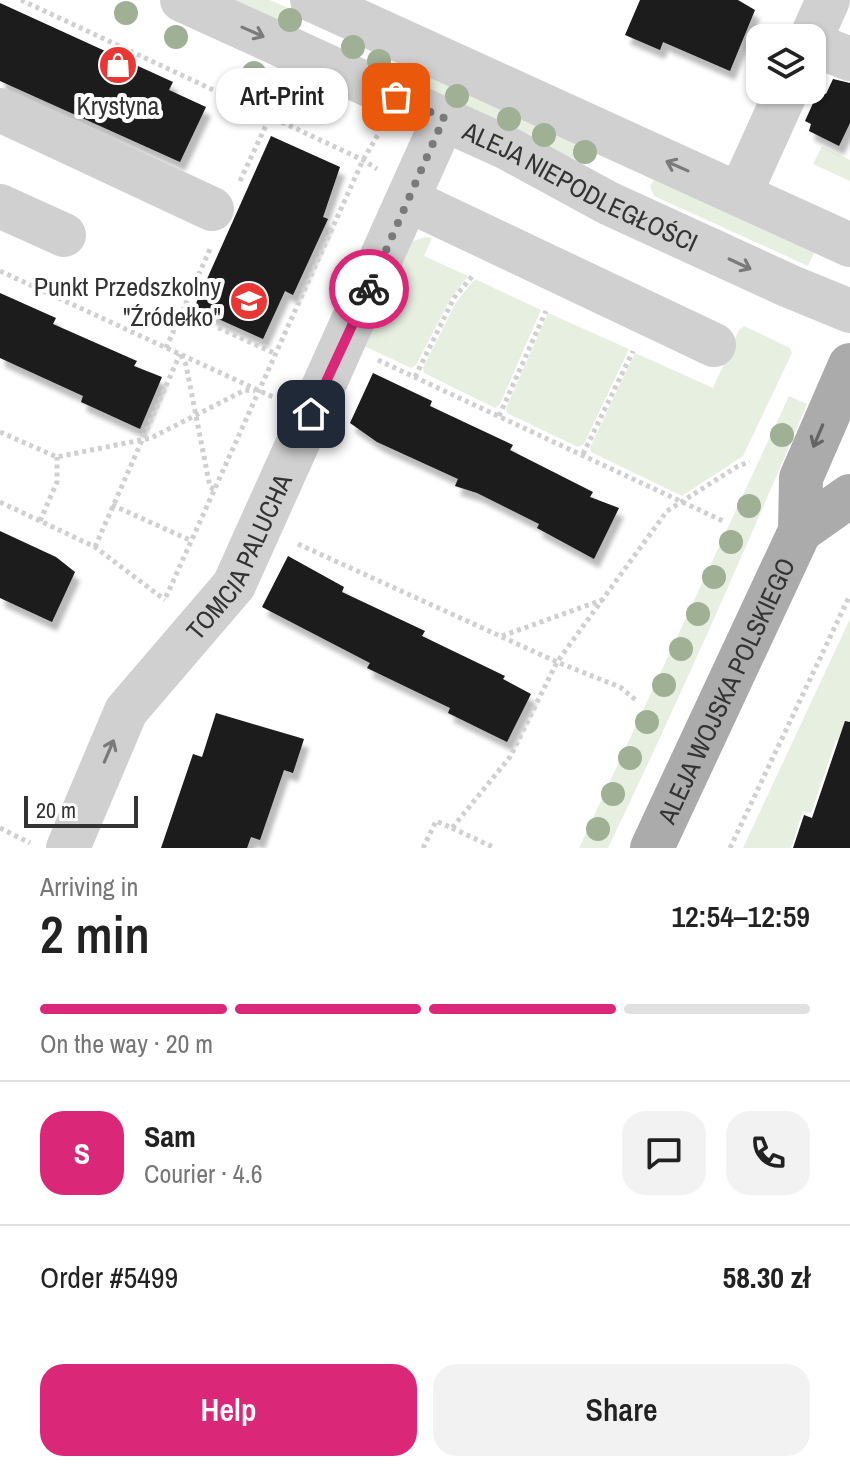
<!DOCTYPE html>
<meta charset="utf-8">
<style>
body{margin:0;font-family:"Archivo Narrow",sans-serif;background:#f2f2f2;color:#222;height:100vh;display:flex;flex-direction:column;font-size:30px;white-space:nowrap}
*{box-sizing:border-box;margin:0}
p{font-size:26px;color:#767676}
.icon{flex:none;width:44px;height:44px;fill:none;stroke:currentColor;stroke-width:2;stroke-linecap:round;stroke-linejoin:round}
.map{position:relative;height:848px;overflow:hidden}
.panel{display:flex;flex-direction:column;background:#fff;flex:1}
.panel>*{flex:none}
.fabs{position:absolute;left:746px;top:24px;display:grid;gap:16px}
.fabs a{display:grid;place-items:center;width:80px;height:80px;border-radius:16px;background:#fff;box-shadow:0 2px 6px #0004;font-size:40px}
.scale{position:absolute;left:24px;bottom:20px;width:114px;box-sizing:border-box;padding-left:8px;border:4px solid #333;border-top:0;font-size:22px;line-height:28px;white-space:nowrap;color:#333;-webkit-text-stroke:6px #fff;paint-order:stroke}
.pin{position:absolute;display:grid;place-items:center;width:68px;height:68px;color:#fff;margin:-34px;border-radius:16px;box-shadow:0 4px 12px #0006}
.courier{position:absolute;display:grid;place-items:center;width:80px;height:80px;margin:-40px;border:6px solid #db2777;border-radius:50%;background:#fff;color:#222;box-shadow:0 2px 10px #0007}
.bubble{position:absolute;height:56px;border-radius:24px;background:#fff;box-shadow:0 2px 6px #0004;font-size:26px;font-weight:600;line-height:56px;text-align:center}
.summary em{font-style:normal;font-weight:600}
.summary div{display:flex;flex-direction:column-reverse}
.summary{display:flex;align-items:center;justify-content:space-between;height:136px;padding:0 40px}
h1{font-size:52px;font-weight:600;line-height:60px}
.bar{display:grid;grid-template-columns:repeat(4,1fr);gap:12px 8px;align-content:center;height:96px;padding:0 40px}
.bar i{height:10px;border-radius:6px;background:#e0e0e0}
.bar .selected{background:#db2777}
.bar p{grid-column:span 4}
.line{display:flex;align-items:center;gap:20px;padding:0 40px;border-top:2px solid #e0e0e0}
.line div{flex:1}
.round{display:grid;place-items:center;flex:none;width:84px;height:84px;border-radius:24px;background:#f2f2f2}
.action{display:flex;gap:16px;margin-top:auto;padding:16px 40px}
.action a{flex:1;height:92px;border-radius:24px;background:#db2777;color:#fff;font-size:32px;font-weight:600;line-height:92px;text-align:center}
.action a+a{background:#f2f2f2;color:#222}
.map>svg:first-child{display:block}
</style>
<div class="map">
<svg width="850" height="848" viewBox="0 0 850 848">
<defs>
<filter id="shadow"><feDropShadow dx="5" dy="9" stdDeviation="2" flood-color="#0004"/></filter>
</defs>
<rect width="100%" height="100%" fill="#fff"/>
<g fill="#e7efe1">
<path d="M225,0H270L299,13L292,30Z"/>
<path d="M426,71L593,152L592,159L583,163L418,88Z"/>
<path d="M822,146L850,160V181L813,164Z"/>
<path d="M659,178L816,249L808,266L654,196L650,186L654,180Z"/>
<path d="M426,237L432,238L424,256L468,276L451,298L416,365L411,368L364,346L413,241Z"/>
<path d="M475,279L541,310L500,404L495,408L424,373L423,368L456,302Z"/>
<path d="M548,313L629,349L584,444L578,447L507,413L506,408Z"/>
<path d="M744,326L790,348L792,353L743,456L682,496L591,452L590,447L635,353L713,388L739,330Z"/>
<path d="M789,396L807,404C744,554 678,702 608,848H579Z"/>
<path d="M850,619V728L845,743L836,740L811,813L803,811L791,848H743Z"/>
</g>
<g fill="#1a1a1a" filter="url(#shadow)">
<path d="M640,0H738L755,10L730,71L663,42L660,50L625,35Z"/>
<path d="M0,3L173,82L169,90L206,107L180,162L0,81Z"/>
<path d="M833,79L850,83V123L839,146L809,131L811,124L805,121L819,90L826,94Z"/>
<path d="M271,136L340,167L323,217L328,219L293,295L285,291L263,339L194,308Z"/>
<path d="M0,293L56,318L53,324L137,361L134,366L162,377L140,429L81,402L83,396L0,358Z"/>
<path d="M373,373L432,401L430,406L513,445L510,450L593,492L590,497L619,508L594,559L537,528L539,524L477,493L455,486L458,479L377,442L350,423Z"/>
<path d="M0,531L56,557L75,572L52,622L0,598Z"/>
<path d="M288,556L344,587L342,592L425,631L422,636L505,676L503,679L531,694L507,742L448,713L450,708L367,668L370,663L262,607Z"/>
<path d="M216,713L304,739L293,773L284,770L260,840L251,837L247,848H161L193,754L202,757Z"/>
<path d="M845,721L850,722V848H793L804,815L812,818Z"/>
</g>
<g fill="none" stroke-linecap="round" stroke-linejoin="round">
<g stroke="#d0d0d0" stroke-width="5" stroke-dasharray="4 4" stroke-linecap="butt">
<path d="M21,0L363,160L377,169"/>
<path d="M240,181L283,89"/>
<path d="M0,271L275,398"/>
<path d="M182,311L276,354"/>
<path d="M166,348L210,249"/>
<path d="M181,355L186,365L210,487L215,490"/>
<path d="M378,360L723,521"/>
<path d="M415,377L454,298L474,274"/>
<path d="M499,416L546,311"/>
<path d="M0,432L57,457L151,438L245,390L255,391"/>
<path d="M583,454L633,351"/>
<path d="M0,502L95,547L165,600"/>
<path d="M112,505L192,541"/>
<path d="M40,521L57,482V457"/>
<path d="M298,544L557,662L620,687L637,701"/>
<path d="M95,547L180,354"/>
<path d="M166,597L363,160L379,133"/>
<path d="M502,636L602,600"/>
<path d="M0,828L30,843"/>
<path d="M452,828L495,848"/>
<path d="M423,848L436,821L452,828L510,757L557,662L667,511L738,466L750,462"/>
<path d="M730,848L850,595"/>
</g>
<g stroke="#d0d0d0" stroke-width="44">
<path id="s1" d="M182,0L507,148L608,203L789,286L850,311"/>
<path d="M312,0L850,245"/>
<path d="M811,38L828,0"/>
<path d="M812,44L850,59"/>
<path d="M0,110L212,209"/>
<path d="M740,194L787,90"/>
<path d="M408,200L714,345"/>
<path d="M0,206L64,235"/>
<path id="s2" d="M68,848L126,711L234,585L444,118"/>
</g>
<g stroke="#ababab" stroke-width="44">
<path d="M800,531L850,496"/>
<path id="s3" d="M652,848L800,531L801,478L850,365"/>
</g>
</g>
<g fill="#9fb095">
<circle cx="126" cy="13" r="12"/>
<circle cx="290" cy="20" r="12"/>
<circle cx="176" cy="37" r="12"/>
<circle cx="353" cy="47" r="12"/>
<circle cx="379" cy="61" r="12"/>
<circle cx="254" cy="73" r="12"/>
<circle cx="457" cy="96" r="12"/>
<circle cx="509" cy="119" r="12"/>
<circle cx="544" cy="135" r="12"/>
<circle cx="585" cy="152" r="12"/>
<circle cx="782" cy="435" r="12"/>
<circle cx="749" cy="506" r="12"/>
<circle cx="731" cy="542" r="12"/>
<circle cx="714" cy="577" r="12"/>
<circle cx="698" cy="614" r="12"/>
<circle cx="681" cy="649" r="12"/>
<circle cx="664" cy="685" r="12"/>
<circle cx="647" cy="722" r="12"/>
<circle cx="630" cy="758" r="12"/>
<circle cx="613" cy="794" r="12"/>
<circle cx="598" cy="829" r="12"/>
</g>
<defs><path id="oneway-shaft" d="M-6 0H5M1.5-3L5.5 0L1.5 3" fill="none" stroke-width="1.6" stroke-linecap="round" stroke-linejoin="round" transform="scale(2)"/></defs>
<g stroke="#7a7a7a">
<use href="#oneway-shaft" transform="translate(253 32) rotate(24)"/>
<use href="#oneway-shaft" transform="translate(677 166) rotate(-156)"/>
<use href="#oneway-shaft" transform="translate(740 264) rotate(25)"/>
<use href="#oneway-shaft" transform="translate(109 751) rotate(-67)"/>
</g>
<use stroke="#636363" href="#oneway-shaft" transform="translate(818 436) rotate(113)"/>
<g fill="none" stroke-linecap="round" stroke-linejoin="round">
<path stroke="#7a7a7a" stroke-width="8" stroke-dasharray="0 14.4" d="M369,289L444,118L396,97"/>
<path stroke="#db2777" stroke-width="10" d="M311,414L369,289"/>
</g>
<defs>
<g id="shop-disc" transform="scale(2)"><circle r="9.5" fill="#ea3734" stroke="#fff"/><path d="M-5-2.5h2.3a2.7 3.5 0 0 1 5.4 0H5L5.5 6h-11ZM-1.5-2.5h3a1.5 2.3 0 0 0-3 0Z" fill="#fff"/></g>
<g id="school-disc" transform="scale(2)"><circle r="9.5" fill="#ea3734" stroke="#fff"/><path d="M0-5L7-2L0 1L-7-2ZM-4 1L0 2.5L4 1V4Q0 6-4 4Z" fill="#fff"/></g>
</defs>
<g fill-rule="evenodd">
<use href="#shop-disc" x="118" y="65"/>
<use href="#school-disc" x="249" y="301"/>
</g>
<g text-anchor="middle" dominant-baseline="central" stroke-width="8" stroke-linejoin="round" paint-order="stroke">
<g font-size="26" fill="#333" stroke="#fff">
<text x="118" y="105">Krystyna</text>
<text x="221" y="286" text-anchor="end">Punkt Przedszkolny<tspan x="221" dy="30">"Źródełko"</tspan></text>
</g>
<g font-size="26" fill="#333" stroke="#fff">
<text stroke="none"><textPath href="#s1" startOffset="440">ALEJA NIEPODLEGŁOŚCI</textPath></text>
<text stroke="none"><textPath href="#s2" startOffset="342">TOMCIA PALUCHA</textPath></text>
<text stroke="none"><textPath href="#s3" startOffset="174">ALEJA WOJSKA POLSKIEGO</textPath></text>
</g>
</g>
</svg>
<div class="fabs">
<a><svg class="icon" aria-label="layers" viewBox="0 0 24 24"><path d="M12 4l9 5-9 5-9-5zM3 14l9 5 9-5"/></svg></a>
</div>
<div class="scale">20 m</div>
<div class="pin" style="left:396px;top:97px;background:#ea580c"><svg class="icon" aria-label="bag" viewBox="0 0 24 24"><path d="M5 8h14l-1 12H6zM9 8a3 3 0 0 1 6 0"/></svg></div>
<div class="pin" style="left:311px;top:414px;background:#1f2937"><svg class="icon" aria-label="home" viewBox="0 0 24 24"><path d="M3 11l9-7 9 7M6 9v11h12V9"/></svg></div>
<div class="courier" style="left:369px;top:289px"><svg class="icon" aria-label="bike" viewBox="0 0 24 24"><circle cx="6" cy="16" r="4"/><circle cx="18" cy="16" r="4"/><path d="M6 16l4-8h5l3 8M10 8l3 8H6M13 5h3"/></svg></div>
<div class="bubble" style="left:216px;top:68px;width:132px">Art-Print</div>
</div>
<section class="panel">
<div class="summary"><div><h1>2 min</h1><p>Arriving in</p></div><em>12:54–12:59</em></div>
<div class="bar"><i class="selected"></i><i class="selected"></i><i class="selected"></i><i></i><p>On the way · 20 m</p></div>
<div class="line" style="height:144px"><b class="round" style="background:#db2777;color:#fff">S</b><div><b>Sam</b><p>Courier · 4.6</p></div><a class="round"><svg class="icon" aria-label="chat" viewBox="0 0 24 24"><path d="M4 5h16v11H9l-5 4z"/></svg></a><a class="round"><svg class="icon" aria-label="phone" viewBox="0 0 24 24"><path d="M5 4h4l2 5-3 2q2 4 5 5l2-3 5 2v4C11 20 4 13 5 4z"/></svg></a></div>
<div class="line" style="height:104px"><div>Order #5499</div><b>58.30 zł</b></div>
<div class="action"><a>Help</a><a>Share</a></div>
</section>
